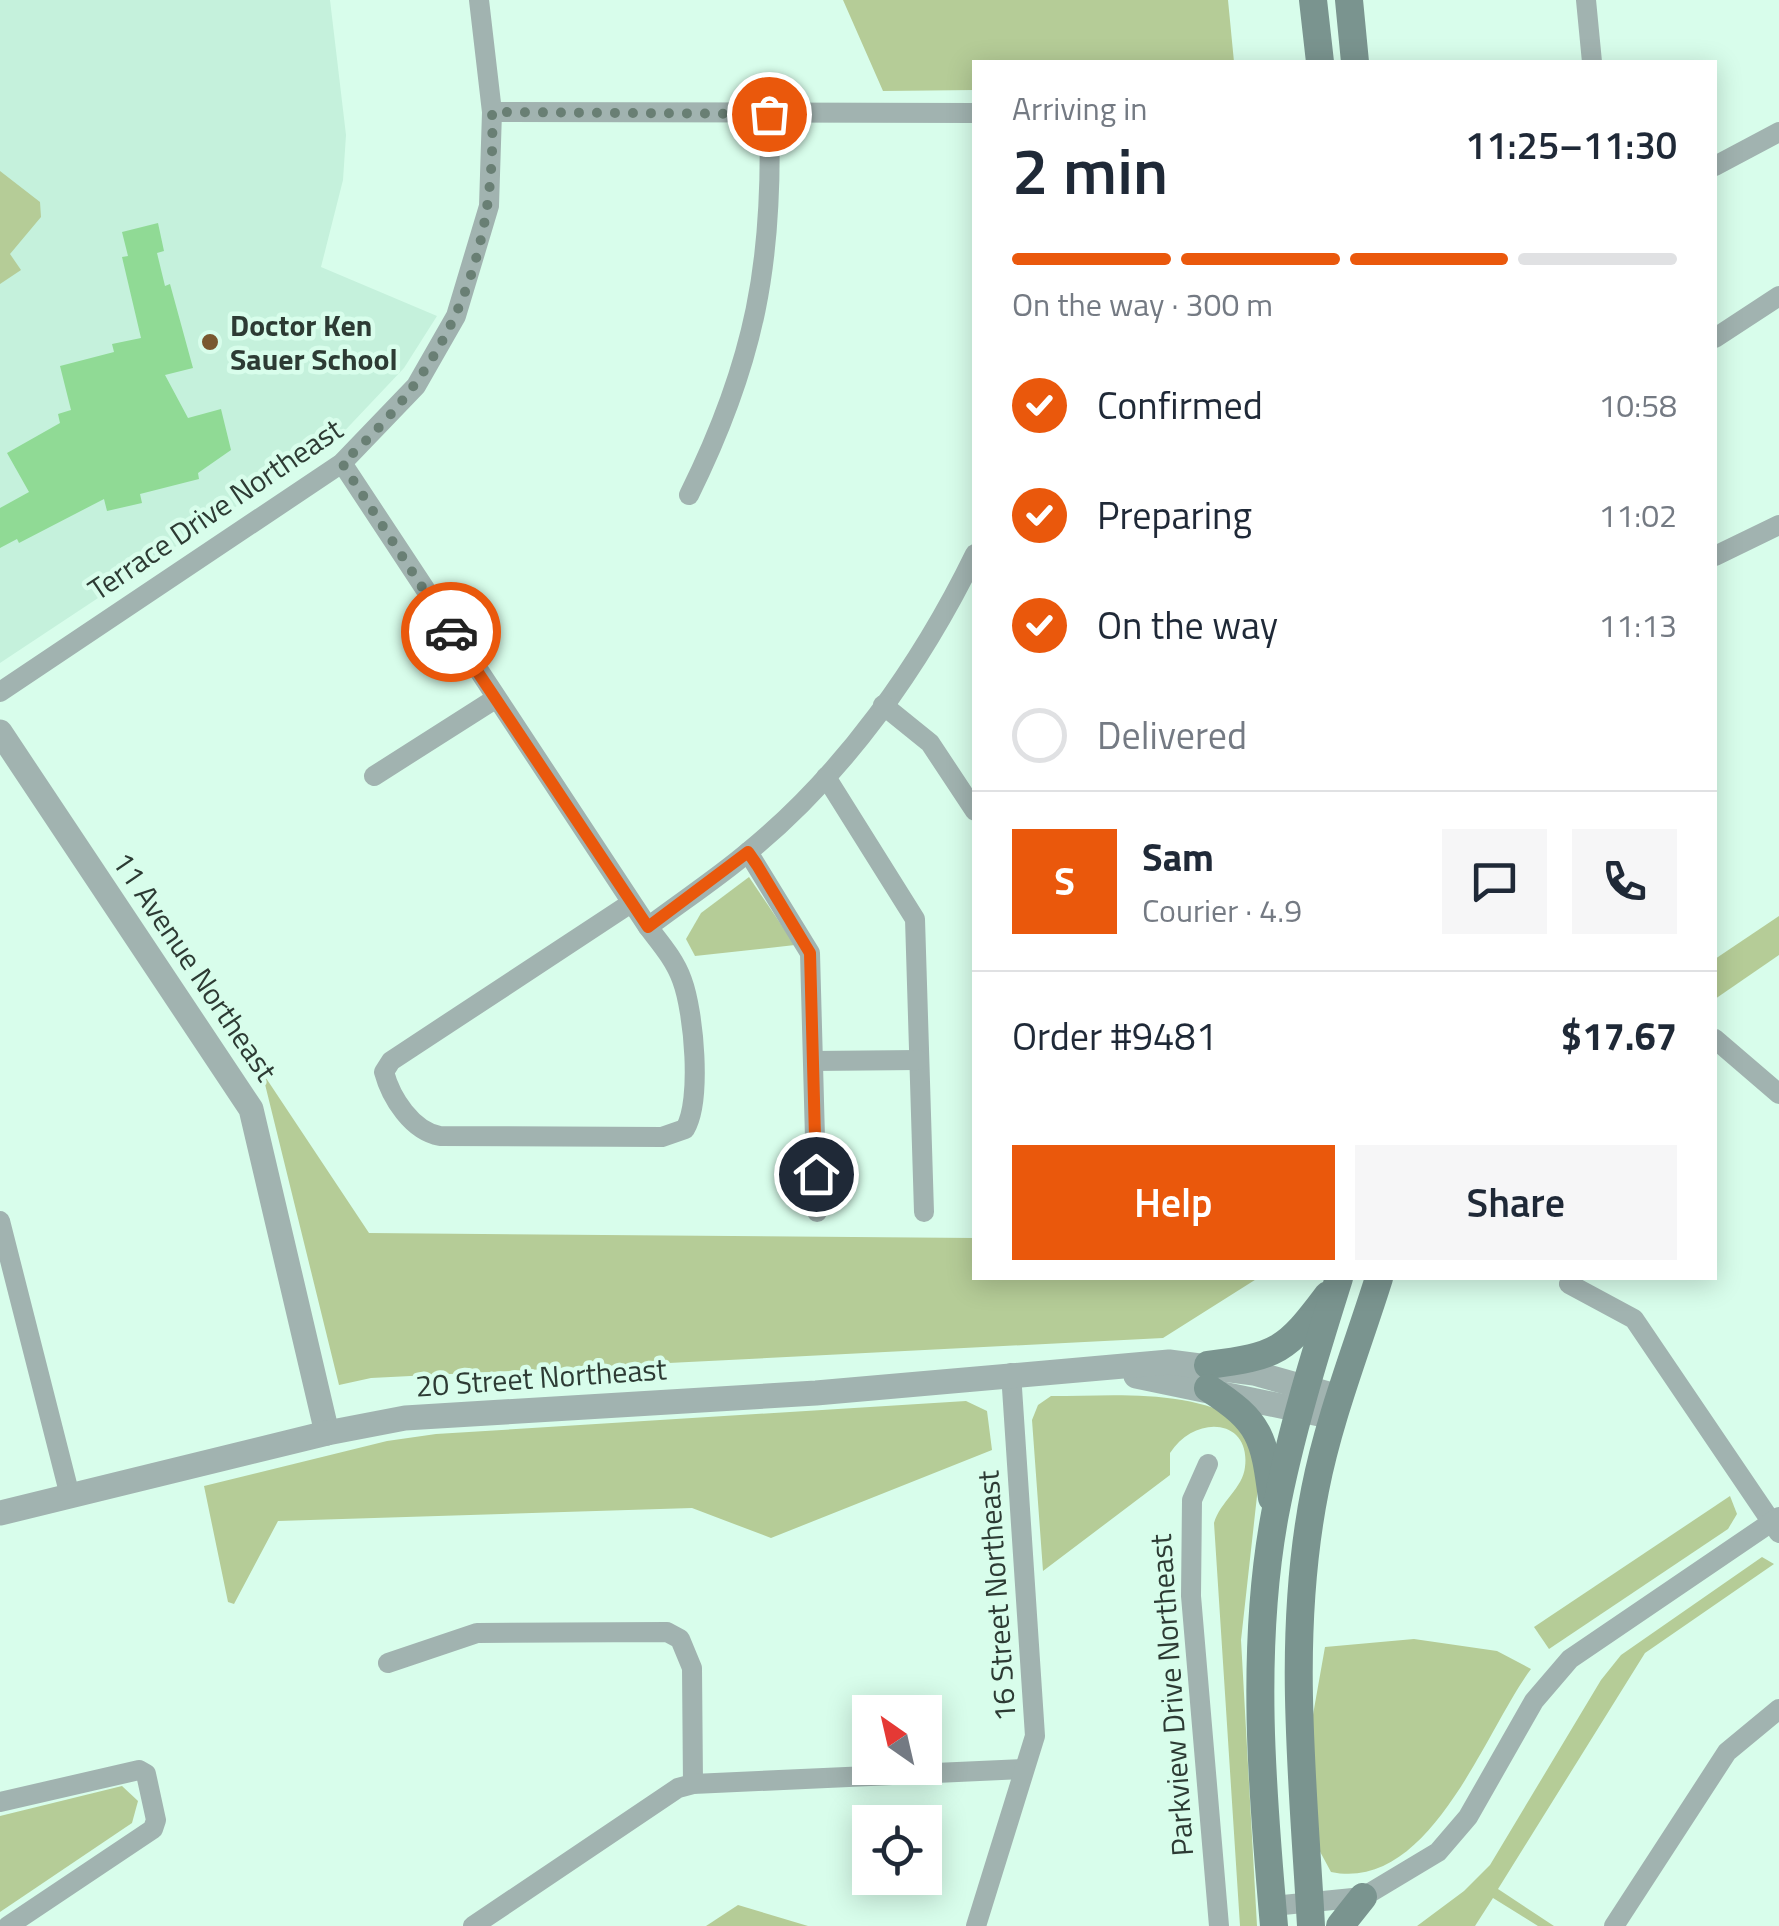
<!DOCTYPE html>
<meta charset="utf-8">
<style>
body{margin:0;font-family:"Titillium Web",sans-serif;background:#f6f6f7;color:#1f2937;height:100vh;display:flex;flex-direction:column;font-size:38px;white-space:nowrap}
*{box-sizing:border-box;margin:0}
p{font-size:32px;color:#747a83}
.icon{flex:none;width:55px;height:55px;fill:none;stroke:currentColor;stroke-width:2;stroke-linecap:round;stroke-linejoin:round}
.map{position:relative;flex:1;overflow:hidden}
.details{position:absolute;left:972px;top:60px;width:745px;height:1220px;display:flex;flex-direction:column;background:#fff;border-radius:0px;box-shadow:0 5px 25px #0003}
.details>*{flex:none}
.needle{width:65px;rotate:326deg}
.buttons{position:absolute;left:852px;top:1695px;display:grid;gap:20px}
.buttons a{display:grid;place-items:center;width:90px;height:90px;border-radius:0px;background:#fff;box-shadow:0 5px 25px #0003;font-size:50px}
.pin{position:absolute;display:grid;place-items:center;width:85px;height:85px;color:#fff;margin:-42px;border:5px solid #fff;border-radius:50%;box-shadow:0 2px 10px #0007}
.courier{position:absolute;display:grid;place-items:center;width:100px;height:100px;margin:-50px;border:8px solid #ea580c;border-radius:50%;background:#fff;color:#222;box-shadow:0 2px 12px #0007}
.head em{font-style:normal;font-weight:600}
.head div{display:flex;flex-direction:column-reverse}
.head{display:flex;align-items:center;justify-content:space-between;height:170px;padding:0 40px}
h1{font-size:65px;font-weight:600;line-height:75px}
.bar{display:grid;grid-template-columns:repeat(4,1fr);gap:15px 10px;align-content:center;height:120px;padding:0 40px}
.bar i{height:12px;border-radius:8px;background:#e0e1e3}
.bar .on{background:#ea580c}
.bar p{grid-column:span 4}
.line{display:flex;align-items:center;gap:25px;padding:0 40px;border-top:2px solid #e0e1e3}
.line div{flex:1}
.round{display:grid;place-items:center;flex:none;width:105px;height:105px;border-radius:0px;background:#f6f6f7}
ol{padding:0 40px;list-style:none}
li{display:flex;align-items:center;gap:30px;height:110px}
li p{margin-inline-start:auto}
li .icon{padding:10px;border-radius:50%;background:#ea580c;color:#fff;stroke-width:4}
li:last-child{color:#747a83}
li i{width:55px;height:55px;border:5px solid #e0e1e3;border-radius:50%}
.button{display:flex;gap:20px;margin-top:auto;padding:20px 40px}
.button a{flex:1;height:115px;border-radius:0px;background:#ea580c;color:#fff;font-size:40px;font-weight:600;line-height:115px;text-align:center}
.button a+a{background:#f6f6f7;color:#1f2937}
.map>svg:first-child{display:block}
</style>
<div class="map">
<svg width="1779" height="1926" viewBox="0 0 1779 1926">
<rect width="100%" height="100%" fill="#d8fdeb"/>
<path fill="#c5f1dc" d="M0,0H330L346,135L343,180L321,267L437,316L404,368L335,441L0,663Z"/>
<g fill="#b5cc97">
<path d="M843,0H1228L1234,62H975V90L883,91Z"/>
<path d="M0,171L40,202L41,217L10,254L21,270L0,284Z"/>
<path d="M749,877L795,945L695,956L686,939L701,913Z"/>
<path d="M1779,916V955L1715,999V959Z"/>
<path d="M262,1072L369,1233L975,1238V1278H1258L1163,1338L371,1378L339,1385Z"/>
<path d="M1051,1396C1112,1396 1190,1388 1243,1422L1259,1478L1241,1640L1257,1926H1240L1214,1523C1220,1502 1243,1488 1245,1467C1251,1418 1195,1414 1170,1453V1475L1043,1571L1032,1420L1038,1405Z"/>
<path d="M966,1401L987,1411L992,1450L771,1538L692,1508L278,1521L234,1604L228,1602L204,1486L387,1441L436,1434Z"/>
<path d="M1730,1496L1737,1514L1728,1529L1549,1649L1534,1627Z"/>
<path d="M1762,1557L1774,1564L1645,1653L1498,1889L1554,1926H1538L1493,1898L1475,1926H1417L1464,1891L1490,1865L1601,1680L1621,1655Z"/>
<path d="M1414,1639L1497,1651L1531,1669C1485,1731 1430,1893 1331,1872L1317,1846L1311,1726L1325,1647Z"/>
<path d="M122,1786L138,1801L132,1823L0,1912V1816Z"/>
<path d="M738,1905L808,1926H706Z"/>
</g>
<path fill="#90da95" d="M158,223L164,251L157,253L165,286L170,284L193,368L165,375L188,418L221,409L231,450L198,473L199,479L140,494L142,503L107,511L104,499L19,543L17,539L0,548V508L29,492L7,453L60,423L58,414L71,410L60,366L114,352L112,344L141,338L122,257L128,256L122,232Z"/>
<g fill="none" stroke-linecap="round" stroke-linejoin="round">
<g stroke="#a1b3b0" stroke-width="20">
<path d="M1586,0L1592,62"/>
<path d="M492,112L975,113"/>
<path d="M1715,166L1779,132"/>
<path d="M1715,338L1779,296"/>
<path d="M342,463L648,927C681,902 716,879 747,853C844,774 921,665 975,554"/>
<path d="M689,495C755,362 774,261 769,113"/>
<path d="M1715,556L1779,525"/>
<path d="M0,692L342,463L416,386L456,316L489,206L492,112L479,0"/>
<path d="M883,705L930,743L975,811"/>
<path d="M374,776L495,699"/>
<path d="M826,777L915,919L924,1212"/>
<path d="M748,852L810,953L817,1212"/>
<path d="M631,903L391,1061L384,1072C391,1098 412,1131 440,1136L662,1137L685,1129C702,1101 694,1012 682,980C675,960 661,944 648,927"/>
<path d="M1715,1039L1779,1094"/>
<path d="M813,1061L918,1060"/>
<path d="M0,1221L70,1496"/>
<path d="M1569,1284L1634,1319L1779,1533"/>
<path d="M1208,1464L1192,1500L1191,1596L1219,1926"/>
<path d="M388,1663L477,1633L667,1632L680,1639L692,1668L693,1784"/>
<path d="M0,1802L139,1770L146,1774L156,1820L153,1829L8,1926"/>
<path d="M1273,1906L1363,1897L1438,1852L1468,1817L1534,1701L1570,1659L1779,1517"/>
<path d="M473,1926L678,1788L693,1784L1024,1769"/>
<path d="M976,1926L1035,1736L1011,1373"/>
<path d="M1614,1926L1727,1752L1779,1709"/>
</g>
<g stroke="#a1b3b0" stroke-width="25">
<path d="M0,732L251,1109L327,1433"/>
<path d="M1136,1376L1334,1417"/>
<path d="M0,1513L327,1433L405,1418L816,1393L1169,1362L1254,1373L1339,1397"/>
</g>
<g stroke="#7a948f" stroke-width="28">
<path d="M1313,0L1320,62"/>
<path d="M1349,0L1355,62"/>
<path d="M1208,1365C1278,1356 1286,1351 1328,1295"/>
<path d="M1208,1388C1261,1422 1264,1437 1272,1498"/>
<path d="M1274,1926C1262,1791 1250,1648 1275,1514C1290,1435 1315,1354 1339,1278"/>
<path d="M1311,1926C1303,1780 1286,1636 1315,1490C1329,1418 1357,1348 1379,1278"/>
<path d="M1340,1926L1363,1897"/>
</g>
</g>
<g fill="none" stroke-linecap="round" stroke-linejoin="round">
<path stroke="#697f74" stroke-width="10" stroke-dasharray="0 18" d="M451,632L342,463C450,368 497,256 492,112L769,114"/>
<path stroke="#ea580c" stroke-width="12" d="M451,632L648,927L748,852L757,865L810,953L816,1174"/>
</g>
<circle fill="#79582f" stroke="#d8fdeb" stroke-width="4" cx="210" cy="342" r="10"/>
<g text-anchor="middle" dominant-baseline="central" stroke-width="9" stroke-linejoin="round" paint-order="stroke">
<g font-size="30" font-weight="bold" fill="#2d3b34" stroke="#d8fdeb" text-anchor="start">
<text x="230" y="325">Doctor Ken<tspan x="230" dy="34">Sauer School</tspan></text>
</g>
<g font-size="30" fill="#2d3b34" stroke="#d8fdeb">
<text transform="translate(215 509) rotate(-34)">Terrace Drive Northeast</text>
<text transform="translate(195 966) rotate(56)">11 Avenue Northeast</text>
<text transform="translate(541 1377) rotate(-4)">20 Street Northeast</text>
<text transform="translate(996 1596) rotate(-94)">16 Street Northeast</text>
<text transform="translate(1171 1695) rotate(-94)">Parkview Drive Northeast</text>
</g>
</g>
</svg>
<div class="buttons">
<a><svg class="needle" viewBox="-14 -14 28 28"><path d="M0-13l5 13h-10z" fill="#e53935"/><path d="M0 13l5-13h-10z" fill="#747a83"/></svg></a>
<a><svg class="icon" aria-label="locate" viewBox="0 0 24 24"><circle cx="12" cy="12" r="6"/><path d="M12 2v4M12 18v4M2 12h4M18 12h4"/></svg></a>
</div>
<div class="pin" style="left:769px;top:114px;background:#ea580c"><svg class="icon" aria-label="bag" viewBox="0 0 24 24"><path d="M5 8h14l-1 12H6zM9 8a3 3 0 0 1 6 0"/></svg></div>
<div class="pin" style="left:816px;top:1174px;background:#1f2937"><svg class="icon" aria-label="home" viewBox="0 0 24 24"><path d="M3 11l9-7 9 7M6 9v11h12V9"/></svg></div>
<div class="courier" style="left:451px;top:632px"><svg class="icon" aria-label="car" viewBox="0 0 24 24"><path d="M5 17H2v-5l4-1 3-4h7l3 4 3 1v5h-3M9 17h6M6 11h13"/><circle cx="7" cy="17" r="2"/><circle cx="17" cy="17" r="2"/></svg></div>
<section class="details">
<div class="head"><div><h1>2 min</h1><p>Arriving in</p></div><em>11:25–11:30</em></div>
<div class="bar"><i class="on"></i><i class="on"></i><i class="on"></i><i></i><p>On the way · 300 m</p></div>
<ol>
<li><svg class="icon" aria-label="check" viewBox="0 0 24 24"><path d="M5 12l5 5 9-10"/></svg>Confirmed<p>10:58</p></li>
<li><svg class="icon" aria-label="check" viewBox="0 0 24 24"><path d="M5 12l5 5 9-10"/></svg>Preparing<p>11:02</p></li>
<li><svg class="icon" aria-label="check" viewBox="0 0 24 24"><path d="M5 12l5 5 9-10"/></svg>On the way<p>11:13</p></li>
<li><i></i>Delivered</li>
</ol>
<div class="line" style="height:180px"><b class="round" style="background:#ea580c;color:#fff">S</b><div><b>Sam</b><p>Courier · 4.9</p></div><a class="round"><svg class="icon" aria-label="chat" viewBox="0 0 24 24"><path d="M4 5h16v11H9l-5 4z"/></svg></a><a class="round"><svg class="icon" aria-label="phone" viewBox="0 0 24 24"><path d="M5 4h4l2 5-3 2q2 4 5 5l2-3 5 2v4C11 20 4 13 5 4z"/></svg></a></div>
<div class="line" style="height:130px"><div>Order #9481</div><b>$17.67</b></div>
<div class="button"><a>Help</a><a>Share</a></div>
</section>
</div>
